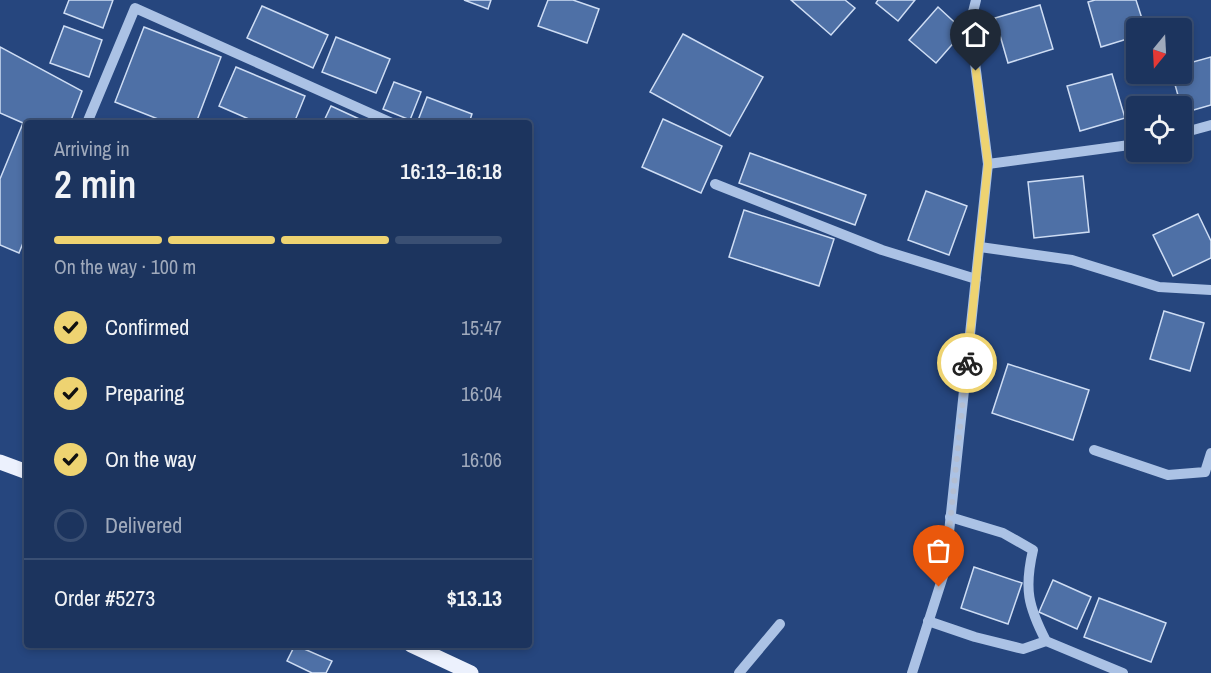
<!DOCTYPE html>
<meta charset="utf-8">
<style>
body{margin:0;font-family:"Archivo Narrow",sans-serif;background:#253c64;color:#f1f3f6;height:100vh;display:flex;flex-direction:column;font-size:22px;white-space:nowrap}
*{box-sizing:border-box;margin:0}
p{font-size:20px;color:#a0aabc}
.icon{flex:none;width:33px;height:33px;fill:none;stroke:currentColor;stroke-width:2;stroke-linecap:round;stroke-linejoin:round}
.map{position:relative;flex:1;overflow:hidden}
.details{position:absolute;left:24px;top:120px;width:508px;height:528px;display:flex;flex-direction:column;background:#1c345e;border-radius:6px;box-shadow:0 3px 9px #0003,0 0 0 2px #3a4f73}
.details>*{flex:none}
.needle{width:39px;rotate:198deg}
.tools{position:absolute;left:1126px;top:18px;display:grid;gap:12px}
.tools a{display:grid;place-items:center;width:66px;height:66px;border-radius:6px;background:#1c345e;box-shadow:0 3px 9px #0003,0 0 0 2px #3a4f73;font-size:30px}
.pin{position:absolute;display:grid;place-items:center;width:51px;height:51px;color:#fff;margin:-62px -26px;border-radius:50% 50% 50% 0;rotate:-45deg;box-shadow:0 0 6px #0007}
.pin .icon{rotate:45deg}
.courier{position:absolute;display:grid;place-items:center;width:60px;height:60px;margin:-30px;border:4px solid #eed371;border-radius:50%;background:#fff;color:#222;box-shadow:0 2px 8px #0007}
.headline em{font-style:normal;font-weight:600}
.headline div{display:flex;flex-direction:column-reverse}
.headline{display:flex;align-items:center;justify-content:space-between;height:102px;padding:0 30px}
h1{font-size:39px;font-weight:600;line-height:45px}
.bar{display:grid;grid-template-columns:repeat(4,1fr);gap:9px 6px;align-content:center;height:72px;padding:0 30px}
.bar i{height:8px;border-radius:4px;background:#3a4f73}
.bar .active{background:#eed371}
.bar p{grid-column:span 4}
.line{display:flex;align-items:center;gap:15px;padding:0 30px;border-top:2px solid #3a4f73}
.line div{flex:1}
ol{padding:0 30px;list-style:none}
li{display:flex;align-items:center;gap:18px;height:66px}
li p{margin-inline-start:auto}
li .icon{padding:6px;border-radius:50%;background:#eed371;color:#111;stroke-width:4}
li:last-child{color:#a0aabc}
li i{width:33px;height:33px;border:3px solid #3a4f73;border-radius:50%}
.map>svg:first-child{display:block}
</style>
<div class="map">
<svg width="1211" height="673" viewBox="0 0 1211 673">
<rect width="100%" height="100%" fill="#26467e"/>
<g fill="#4e70a6" stroke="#ceddf4" stroke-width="1.5">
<path d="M69,0H113L103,28L64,13Z"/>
<path d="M464,0H491L488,9Z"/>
<path d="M548,0H573L599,9L587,43L538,26Z"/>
<path d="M791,0H845L855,8L831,35Z"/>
<path d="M878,0H915L898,21L876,3Z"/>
<path d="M1095,0H1136L1145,28H1137V36L1101,47L1088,2Z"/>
<path d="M1040,5L1053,49L1008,63L995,18Z"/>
<path d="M262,6L328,35L313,68L247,38Z"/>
<path d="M938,7L964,31L936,63L909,40Z"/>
<path d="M64,26L102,40L89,77L50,63Z"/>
<path d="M144,27L221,57L196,123H168L115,102Z"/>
<path d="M683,34L763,77L730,136L650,92Z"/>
<path d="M336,37L390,59L376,93L322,72Z"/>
<path d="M0,47L82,91L70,123H27V233L19,253L0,245V179L23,123L0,113Z"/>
<path d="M1211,57V105L1183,113L1172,74H1182V65Z"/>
<path d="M236,67L305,96L294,123H258L219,106Z"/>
<path d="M1112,74L1125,118L1080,131L1067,86Z"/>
<path d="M394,82L421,92L410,120L383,109Z"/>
<path d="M427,97L472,114L469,123H417Z"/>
<path d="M331,106L368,123H323Z"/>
<path d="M663,119L722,146L701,193L642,167Z"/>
<path d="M750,153L866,195L855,225L739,183Z"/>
<path d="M1083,176L1089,232L1034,238L1028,182Z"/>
<path d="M926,191L967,206L949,255L908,240Z"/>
<path d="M744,210L834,239L819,286L729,257Z"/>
<path d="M1198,214L1211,241V258L1173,276L1153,235Z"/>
<path d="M1164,311L1204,323L1190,371L1150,359Z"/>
<path d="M1008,364L1089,390L1073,440L992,413Z"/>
<path d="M974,567L1022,583L1008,624L961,608Z"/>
<path d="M1053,580L1091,597L1077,629L1039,612Z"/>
<path d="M1099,598L1166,623L1151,662L1084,637Z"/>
<path d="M295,645L332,661L326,673H312L287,661Z"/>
</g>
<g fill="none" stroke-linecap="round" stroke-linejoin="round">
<g stroke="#abc2e5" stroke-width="10">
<path d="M87,123L135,8L392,123"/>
<path d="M1182,133L1211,125"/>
<path d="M988,164L1137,144"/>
<path d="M715,184L882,250L976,279"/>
<path d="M980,247L1072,260L1159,287L1211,290"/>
<path d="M1094,450L1168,475L1205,472L1211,453"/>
<path d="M950,517L1003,533L1033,550C1024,589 1028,606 1046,641L1123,673"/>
<path d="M928,621L975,637L1023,649L1046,641"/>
<path d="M739,673L780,624"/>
<path d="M912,673L945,570L988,164L970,24L976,0"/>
</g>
<g stroke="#ecf1fd" stroke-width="15">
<path d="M0,462L27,472"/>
<path d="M411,645L471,673"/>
</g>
</g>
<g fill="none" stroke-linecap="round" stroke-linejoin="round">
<path stroke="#b3bed2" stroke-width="6" stroke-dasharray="0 10.8" d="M939,587L945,570L967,363"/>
<path stroke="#eed371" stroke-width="8" d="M967,363L988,164L976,71"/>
</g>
</svg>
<div class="tools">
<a><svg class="needle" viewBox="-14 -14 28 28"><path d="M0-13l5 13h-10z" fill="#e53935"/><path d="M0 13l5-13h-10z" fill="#a0aabc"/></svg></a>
<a><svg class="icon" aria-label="locate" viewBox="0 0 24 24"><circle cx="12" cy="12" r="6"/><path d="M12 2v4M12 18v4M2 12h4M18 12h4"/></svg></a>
</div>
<div class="pin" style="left:939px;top:587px;background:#ea580c"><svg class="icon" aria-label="bag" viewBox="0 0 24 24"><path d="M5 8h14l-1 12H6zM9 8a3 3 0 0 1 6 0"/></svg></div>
<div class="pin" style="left:976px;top:71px;background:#1f2937"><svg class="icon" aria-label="home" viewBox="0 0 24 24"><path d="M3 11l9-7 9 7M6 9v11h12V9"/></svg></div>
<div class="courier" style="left:967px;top:363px"><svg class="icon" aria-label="bike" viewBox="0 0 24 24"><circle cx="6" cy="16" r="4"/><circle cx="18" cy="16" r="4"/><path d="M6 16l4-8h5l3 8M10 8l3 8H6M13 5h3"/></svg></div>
<section class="details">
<div class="headline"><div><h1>2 min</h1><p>Arriving in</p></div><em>16:13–16:18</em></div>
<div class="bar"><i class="active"></i><i class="active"></i><i class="active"></i><i></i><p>On the way · 100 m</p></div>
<ol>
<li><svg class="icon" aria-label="check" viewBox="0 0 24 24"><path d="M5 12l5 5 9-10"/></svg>Confirmed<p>15:47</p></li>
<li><svg class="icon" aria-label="check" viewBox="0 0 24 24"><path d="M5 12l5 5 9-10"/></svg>Preparing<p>16:04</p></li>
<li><svg class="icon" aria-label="check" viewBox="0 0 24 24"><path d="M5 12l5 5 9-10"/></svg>On the way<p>16:06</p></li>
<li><i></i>Delivered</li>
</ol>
<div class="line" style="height:78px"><div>Order #5273</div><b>$13.13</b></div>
</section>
</div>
